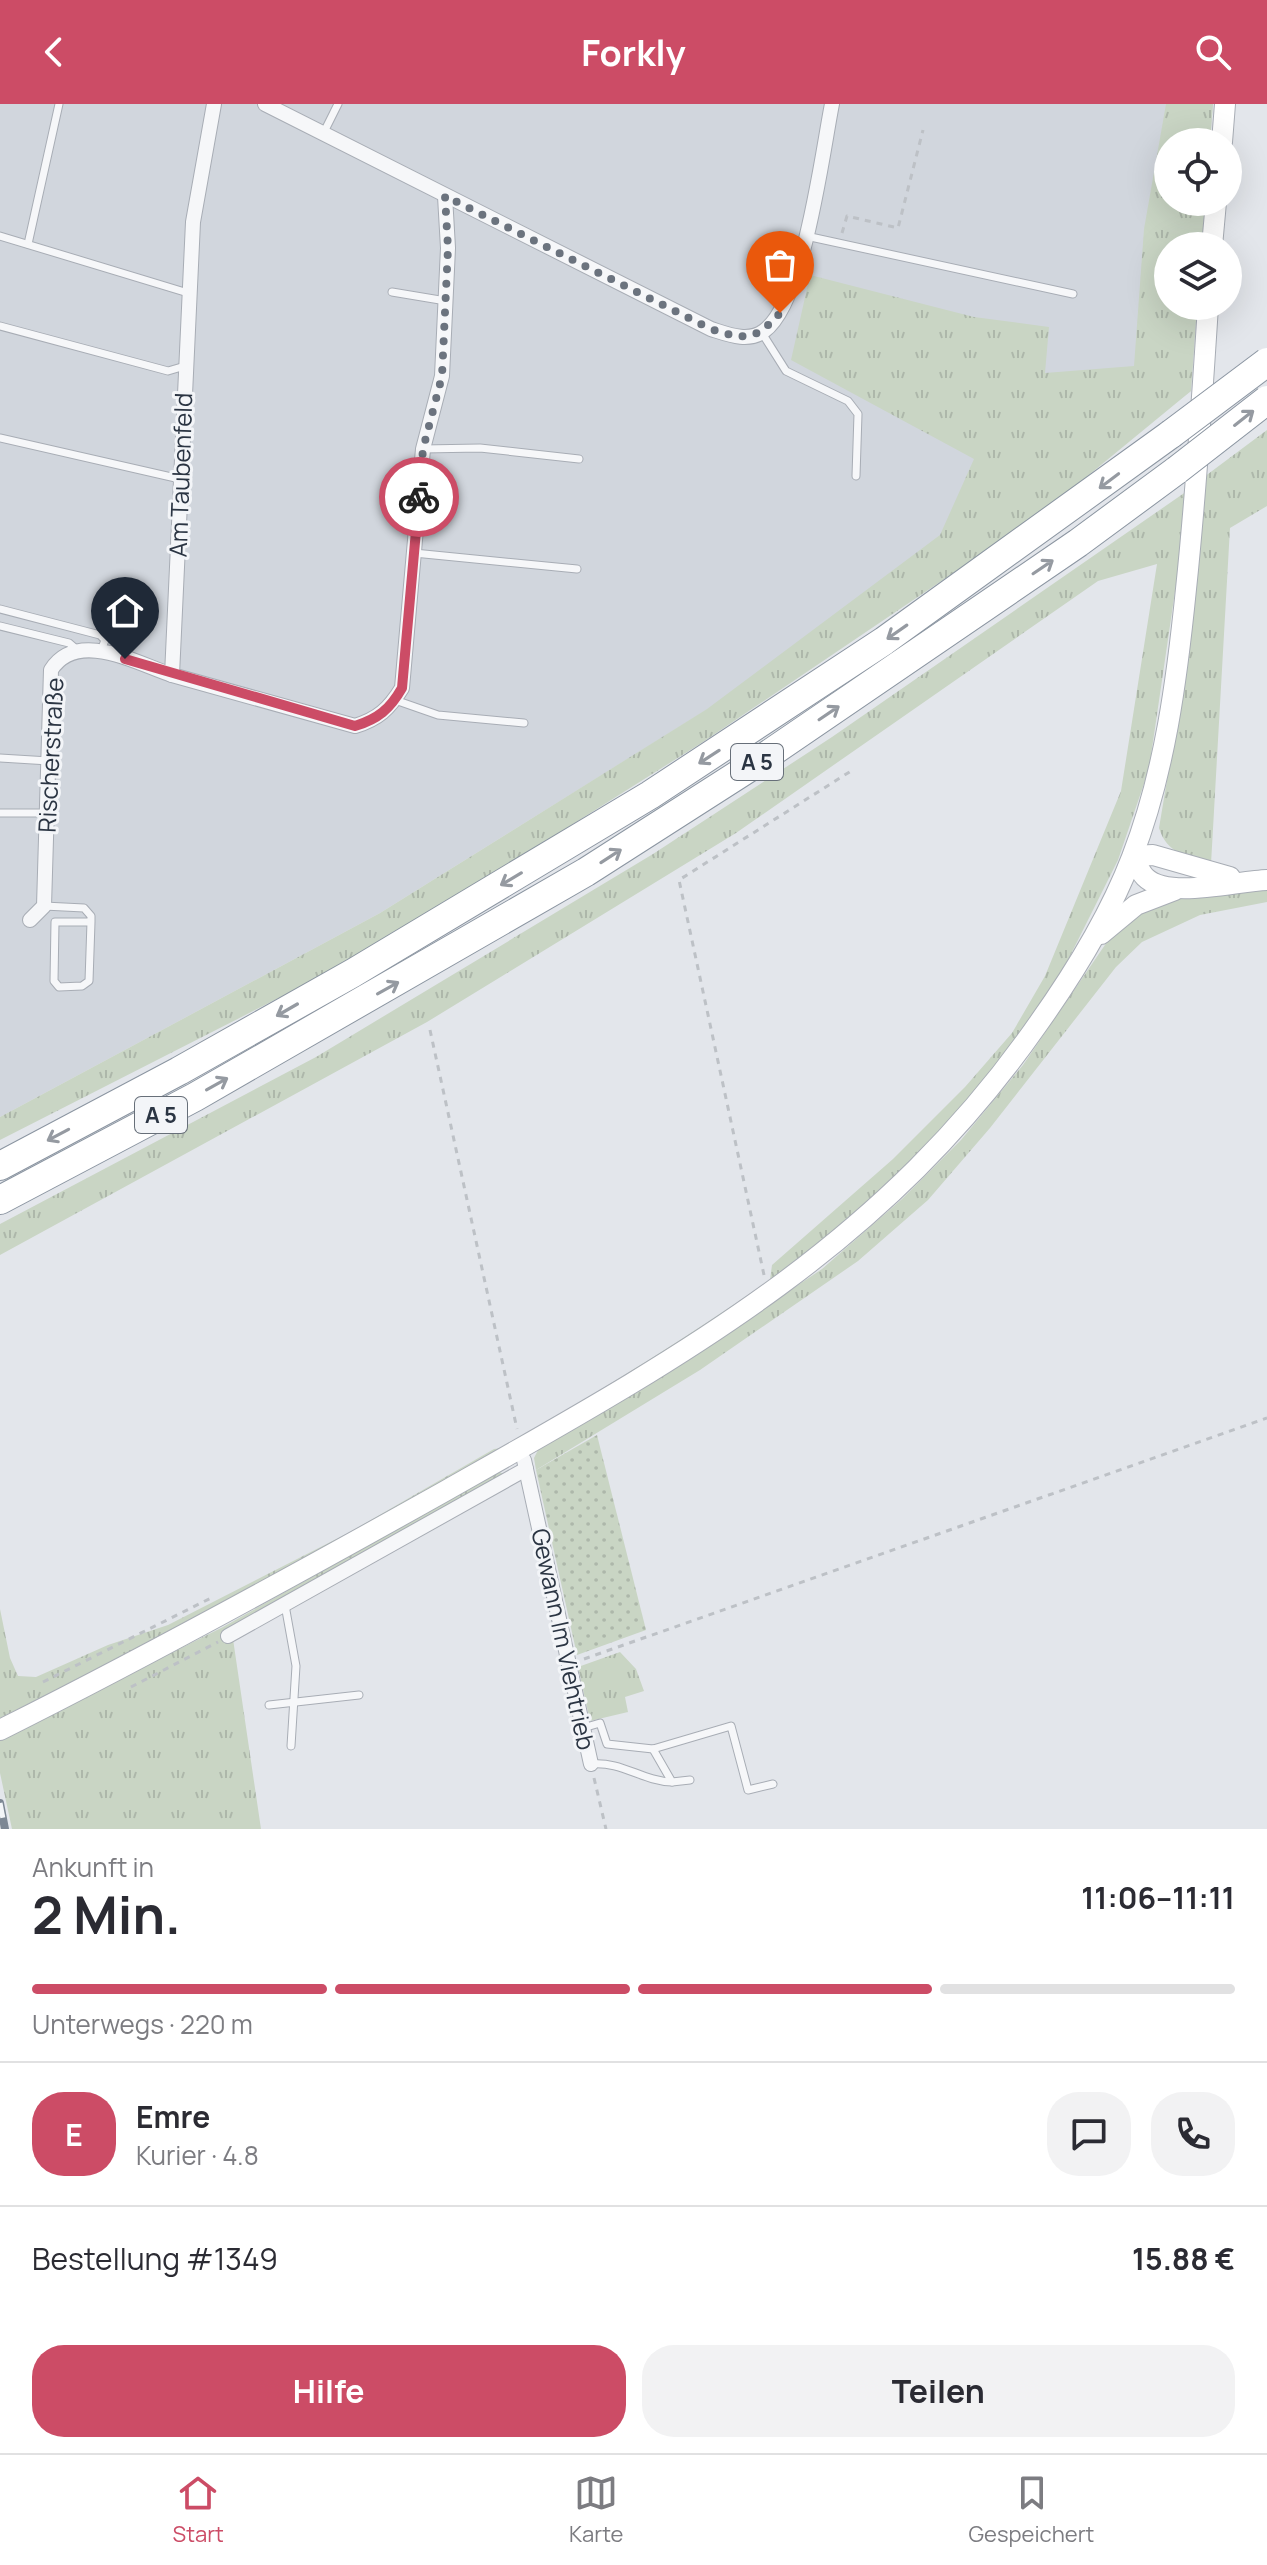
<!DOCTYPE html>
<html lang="de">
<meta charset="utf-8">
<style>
body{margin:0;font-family:Manrope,sans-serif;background:#f2f2f3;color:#2b2b33;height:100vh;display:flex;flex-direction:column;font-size:30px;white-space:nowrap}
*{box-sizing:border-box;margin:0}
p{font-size:26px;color:#7c7c81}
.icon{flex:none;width:44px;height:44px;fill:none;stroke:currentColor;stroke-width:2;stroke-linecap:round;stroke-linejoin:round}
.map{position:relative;height:1725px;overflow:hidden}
.details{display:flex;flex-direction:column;background:#fff;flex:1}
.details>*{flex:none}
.tools{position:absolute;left:1154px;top:24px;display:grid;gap:16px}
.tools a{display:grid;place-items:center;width:88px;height:88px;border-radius:50%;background:#fff;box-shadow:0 8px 32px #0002;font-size:40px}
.pin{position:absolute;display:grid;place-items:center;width:68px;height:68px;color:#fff;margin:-82px -34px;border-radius:50% 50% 50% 0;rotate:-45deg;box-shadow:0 0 8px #0007}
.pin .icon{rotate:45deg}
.courier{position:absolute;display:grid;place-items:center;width:80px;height:80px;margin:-40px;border:6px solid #cc4c66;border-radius:50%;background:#fff;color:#222;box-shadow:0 2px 10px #0007}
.head em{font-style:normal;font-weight:700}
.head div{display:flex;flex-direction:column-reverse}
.head{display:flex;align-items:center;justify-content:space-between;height:136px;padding:0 32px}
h1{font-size:52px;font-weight:700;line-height:60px}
.bar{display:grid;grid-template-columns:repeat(4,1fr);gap:12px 8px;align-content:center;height:96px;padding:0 32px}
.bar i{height:10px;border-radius:6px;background:#e1e1e2}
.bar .selected{background:#cc4c66}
.bar p{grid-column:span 4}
.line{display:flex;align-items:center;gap:20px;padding:0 32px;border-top:2px solid #e1e1e2}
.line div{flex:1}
.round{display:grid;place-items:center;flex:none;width:84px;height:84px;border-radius:32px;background:#f2f2f3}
.button{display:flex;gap:16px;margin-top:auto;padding:16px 32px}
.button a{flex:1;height:92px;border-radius:32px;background:#cc4c66;color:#fff;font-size:32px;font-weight:700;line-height:92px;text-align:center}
.button a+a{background:#f2f2f3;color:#2b2b33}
header{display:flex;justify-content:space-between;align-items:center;height:104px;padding:0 32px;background:#cc4c66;color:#fff;font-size:36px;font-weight:700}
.dock{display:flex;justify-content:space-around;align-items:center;height:112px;border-top:2px solid #e1e1e2;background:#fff;font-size:22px;color:#7c7c81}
.dock a{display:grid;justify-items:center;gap:4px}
.dock .selected{color:#cc4c66}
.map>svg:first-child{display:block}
</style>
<header><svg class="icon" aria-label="back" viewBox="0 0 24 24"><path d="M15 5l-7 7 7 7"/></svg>Forkly<svg class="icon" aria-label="search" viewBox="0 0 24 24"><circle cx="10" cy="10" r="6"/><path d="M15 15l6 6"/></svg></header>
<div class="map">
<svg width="1267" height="1725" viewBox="0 0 1267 1725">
<defs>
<pattern id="grass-tufts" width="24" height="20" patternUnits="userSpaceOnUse" patternTransform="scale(2)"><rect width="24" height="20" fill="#c9d5c4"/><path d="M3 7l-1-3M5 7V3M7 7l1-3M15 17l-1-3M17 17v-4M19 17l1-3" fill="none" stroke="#adb7aa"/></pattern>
<pattern id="garden-dots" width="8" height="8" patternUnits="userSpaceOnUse" patternTransform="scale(2)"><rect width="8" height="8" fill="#c9d5c4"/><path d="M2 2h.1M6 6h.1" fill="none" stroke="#adb7aa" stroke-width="1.8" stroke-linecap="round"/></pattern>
</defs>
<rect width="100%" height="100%" fill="#e3e6eb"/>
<path fill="#d1d6dd" d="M0,0H1213L1210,38H1168V98H1205L1202,142H1168V202H1197L1191,287L1058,387L380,809L0,1013Z"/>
<g fill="url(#grass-tufts)">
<path d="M1166,0H1213L1210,38H1168V98H1205L1202,142H1168V202H1197L1191,287L1045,407L703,638L508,761L320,873L0,1036V1013L380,809L707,605L940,431L974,355L791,256L810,171L974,213L1049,223L1045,269L1134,262L1144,125Z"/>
<path d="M1267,326V402L1230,424L1211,760C1187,752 1167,750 1159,724L1184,575L1204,373Z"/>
<path d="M1190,385L1149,665L1118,756L1053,886L934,1043L787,1171L535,1331L532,1326C613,1280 693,1229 770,1176L772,1161L893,1055L965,983L1012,929L1045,872L1121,687L1157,460L1098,477L736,729L427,918L0,1151V1120L316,953L653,750L832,633Z"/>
<path d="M1267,785V798L1200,811L1142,838L1116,863L990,1024L928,1096L858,1157L700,1266L536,1366L534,1354L538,1346L705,1243L822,1165L902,1095L961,1036L1023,961L1109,835L1146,804L1187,792Z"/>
<path d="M511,1343L122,1554L0,1614V1505L10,1554L18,1572L36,1573L108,1541L168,1521L350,1428L494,1345Z"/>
<path d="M499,1368L507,1371L233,1535L261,1725H12L0,1669V1635L223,1523Z"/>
<path d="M620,1548L636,1565L644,1587L625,1593L628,1608L590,1617L578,1563Z"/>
</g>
<path fill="url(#garden-dots)" d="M597,1331L646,1526L577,1551L536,1366Z"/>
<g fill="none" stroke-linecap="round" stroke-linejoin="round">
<g stroke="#a8adb5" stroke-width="9">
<g id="service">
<path d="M323,30L338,0"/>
<path d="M0,132L188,189"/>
<path d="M806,132L1073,190"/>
<path d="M28,140L59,0"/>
<path d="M392,188L446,197"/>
<path d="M0,222L168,267L185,262"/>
<path d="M762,229L786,267L848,297L858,310L856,372"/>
<path d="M0,334L180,375"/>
<path d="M423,345L480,344L579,355"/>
<path d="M414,449L577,465"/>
<path d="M0,505L100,531L105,536L101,547"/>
<path d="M0,522L69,539L76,545"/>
<path d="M395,596L438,611L524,619"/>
<path d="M0,654L49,657"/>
<path d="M0,709H47"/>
<path d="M44,802L84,804L91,812V818L89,877L82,882L59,883L54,877L55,818H91"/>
<path d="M285,1501L296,1562L291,1642"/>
<path d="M269,1601L359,1591"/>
<path d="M583,1624L600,1619L607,1640L653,1645L731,1622L748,1686L773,1680"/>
<path d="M653,1645L672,1678L690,1676"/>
<path d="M591,1660C622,1657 642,1677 672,1678"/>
</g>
</g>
<g stroke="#a8adb5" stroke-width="16">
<g id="minor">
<path d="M214,0L193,118L172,571L355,622C378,615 389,605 402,584L423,345L442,272L448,144L445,92"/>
<path d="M265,0L711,225C727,230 748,239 764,227C804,198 822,50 832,0"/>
<path d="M30,816L44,802L51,566C77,525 136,559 172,571"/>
<path d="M524,1356L591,1660"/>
<path d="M228,1532L526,1365"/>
</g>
</g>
<g stroke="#a8adb5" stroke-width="22">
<g id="secondary">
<path d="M1222,38L1225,0"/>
<path d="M1212,142L1216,98"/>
<path d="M1133,752C1136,758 1140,768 1145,773C1168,796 1236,777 1267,776"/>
<path d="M1133,752L1153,751L1230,773"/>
<path d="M1101,830L1136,801L1175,786"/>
<path d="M0,1626C152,1550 299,1469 447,1386C678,1255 882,1144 1038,920C1075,868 1109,813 1132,753C1165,668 1177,575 1186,485C1196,391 1202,297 1208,202"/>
</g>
</g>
<g stroke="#8b95a1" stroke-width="30">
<g id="motorway">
<path d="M0,1062L179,967L353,869L650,691L884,537L1171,330"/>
<path d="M0,1096L195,993L586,768L750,663L1078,439L1177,366"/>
</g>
</g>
<g stroke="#bdc1c6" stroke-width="3" stroke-dasharray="6 6" stroke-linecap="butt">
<path d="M842,129L847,112L898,124L923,26"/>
<path d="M430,926L517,1325"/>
<path d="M764,1171L679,776L851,667"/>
<path d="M584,1555L1267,1314"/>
<path d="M43,1578L213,1493"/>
<path d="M131,1583L218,1538"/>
<path d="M594,1674L606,1725"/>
</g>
<use href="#service" stroke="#f6f7f9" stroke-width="7"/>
<use href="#minor" stroke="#f6f7f9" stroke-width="14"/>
<use href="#secondary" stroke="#fff" stroke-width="20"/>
<use href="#motorway" stroke="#fff" stroke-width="28"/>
<g stroke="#7d8794" stroke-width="8">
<path id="rail" d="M0,1699L5,1725"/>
</g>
<use href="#rail" stroke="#f3f5f8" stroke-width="5" stroke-dasharray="15" stroke-linecap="butt"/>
<g stroke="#8b95a1" stroke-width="30" stroke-linecap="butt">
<g id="motorway-bridge">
<path d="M1171,330L1267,258"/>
<path d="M1177,366L1267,296"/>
</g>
</g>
<use href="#motorway-bridge" stroke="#fff" stroke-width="28"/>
</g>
<defs><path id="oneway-shaft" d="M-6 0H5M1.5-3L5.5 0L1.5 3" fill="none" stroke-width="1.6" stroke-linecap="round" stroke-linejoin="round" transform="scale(2)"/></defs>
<g stroke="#959aa1">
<use href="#oneway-shaft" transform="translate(1244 314) rotate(-38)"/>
<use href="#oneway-shaft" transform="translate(1109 377) rotate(143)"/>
<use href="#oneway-shaft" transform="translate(1043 463) rotate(-34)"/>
<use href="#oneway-shaft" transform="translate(897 528) rotate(145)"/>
<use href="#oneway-shaft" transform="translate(829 609) rotate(-34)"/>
<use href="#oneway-shaft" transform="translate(709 653) rotate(147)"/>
<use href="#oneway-shaft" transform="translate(611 752) rotate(-33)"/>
<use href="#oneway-shaft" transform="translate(511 775) rotate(149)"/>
<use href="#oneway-shaft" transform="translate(388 884) rotate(-29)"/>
<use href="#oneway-shaft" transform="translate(287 906) rotate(150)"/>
<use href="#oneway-shaft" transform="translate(217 980) rotate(-29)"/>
<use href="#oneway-shaft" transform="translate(58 1031) rotate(152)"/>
</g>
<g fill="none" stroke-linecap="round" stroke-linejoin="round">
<path stroke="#6b737e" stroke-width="8" stroke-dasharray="0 14.4" d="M419,393L423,345L442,272L448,144L445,92L711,225C745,236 755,237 780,209"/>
<path stroke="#cc4c66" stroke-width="10" d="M125,555L355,622C378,615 390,605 402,584L419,393"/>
</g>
<g text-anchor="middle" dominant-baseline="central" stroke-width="6" stroke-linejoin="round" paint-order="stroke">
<g fill="#f3f5f8" stroke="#676f79" stroke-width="2">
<rect x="731" y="640" width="52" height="36" rx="6"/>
<rect x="135" y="993" width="52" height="36" rx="6"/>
</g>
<g font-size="22" font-weight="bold" fill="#2b3543">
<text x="757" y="658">A 5</text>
<text x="161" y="1011">A 5</text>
</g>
<g font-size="24" fill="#2b3543" stroke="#f3f5f8">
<text transform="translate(180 371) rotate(-88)">Am Taubenfeld</text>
<text transform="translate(50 651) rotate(-87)">Rischerstraße</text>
<text transform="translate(564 1535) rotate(78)">Gewann Im Viehtrieb</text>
</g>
</g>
</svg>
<div class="tools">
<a><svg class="icon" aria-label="locate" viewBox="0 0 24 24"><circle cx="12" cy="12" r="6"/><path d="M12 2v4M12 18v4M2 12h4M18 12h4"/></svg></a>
<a><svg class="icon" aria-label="layers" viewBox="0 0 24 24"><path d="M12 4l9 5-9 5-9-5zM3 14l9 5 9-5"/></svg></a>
</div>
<div class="pin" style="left:780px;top:209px;background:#ea580c"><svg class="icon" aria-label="bag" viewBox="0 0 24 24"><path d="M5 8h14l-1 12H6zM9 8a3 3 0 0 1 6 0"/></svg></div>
<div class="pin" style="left:125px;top:555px;background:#1f2937"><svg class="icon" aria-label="home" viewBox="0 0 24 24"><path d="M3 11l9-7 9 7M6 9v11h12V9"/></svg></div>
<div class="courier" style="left:419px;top:393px"><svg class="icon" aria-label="bike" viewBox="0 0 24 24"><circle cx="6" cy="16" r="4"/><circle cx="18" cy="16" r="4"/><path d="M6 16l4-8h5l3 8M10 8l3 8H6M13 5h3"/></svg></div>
</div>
<section class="details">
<div class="head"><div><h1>2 Min.</h1><p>Ankunft in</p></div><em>11:06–11:11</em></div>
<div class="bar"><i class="selected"></i><i class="selected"></i><i class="selected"></i><i></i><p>Unterwegs · 220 m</p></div>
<div class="line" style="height:144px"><b class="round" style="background:#cc4c66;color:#fff">E</b><div><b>Emre</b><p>Kurier · 4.8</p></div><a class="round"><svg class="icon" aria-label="chat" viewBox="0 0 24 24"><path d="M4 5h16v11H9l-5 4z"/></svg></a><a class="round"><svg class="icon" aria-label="phone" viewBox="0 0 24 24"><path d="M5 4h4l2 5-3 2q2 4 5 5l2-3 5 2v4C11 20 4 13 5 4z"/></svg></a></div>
<div class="line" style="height:104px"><div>Bestellung #1349</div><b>15.88 €</b></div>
<div class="button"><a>Hilfe</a><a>Teilen</a></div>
</section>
<nav class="dock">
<a class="selected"><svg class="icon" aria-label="home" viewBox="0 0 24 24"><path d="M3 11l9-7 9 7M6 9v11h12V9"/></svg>Start</a>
<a><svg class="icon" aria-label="map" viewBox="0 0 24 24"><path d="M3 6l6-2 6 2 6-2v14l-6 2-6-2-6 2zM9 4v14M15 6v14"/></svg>Karte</a>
<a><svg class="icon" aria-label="saved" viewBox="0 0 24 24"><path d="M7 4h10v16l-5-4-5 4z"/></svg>Gespeichert</a>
</nav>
